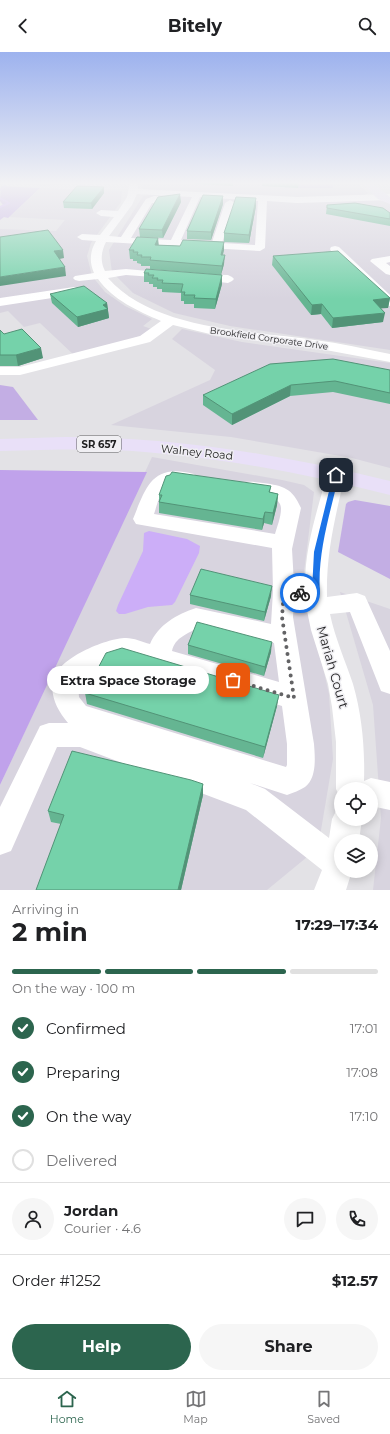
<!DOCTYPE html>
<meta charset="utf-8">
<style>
body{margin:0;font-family:Montserrat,sans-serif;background:#f6f6f6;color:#202124;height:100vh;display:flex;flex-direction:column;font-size:15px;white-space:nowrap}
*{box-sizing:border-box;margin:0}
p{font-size:13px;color:#757577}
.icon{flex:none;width:22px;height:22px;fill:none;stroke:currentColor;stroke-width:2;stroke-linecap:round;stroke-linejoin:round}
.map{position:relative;height:838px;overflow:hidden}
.details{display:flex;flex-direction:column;background:#fff;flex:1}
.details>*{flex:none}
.controls{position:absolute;left:334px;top:730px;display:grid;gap:8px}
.controls a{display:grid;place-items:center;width:44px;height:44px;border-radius:50%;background:#fff;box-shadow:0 2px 10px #0003;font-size:20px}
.pin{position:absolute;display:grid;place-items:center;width:34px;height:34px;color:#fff;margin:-17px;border-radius:8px;box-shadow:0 2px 6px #0006}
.courier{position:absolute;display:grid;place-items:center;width:40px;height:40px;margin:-20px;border:3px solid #1a73e8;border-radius:50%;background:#fff;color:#222;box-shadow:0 1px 5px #0007}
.bubble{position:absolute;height:28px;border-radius:14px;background:#fff;box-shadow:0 2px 10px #0003;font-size:13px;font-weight:700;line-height:28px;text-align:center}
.overview em{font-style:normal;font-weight:700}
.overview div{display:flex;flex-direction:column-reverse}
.overview{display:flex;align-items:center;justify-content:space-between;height:68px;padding:0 12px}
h1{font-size:26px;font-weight:700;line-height:30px}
.bar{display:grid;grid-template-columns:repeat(4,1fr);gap:6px 4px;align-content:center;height:48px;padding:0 12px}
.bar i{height:5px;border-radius:3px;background:#e0e0e0}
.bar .selected{background:#2c654e}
.bar p{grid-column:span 4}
.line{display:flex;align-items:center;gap:10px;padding:0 12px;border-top:1px solid #e0e0e0}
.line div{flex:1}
.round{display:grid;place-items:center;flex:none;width:42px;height:42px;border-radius:21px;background:#f6f6f6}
ol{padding:0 12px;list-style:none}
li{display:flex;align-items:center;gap:12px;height:44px}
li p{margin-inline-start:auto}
li .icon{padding:4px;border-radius:50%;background:#2c654e;color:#fff;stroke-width:4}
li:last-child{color:#757577}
li i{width:22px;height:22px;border:2px solid #e0e0e0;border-radius:50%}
.action{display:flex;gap:8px;margin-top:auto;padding:8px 12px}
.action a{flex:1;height:46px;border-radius:24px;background:#2c654e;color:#fff;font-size:16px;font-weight:700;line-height:46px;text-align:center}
.action a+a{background:#f6f6f6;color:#202124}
header{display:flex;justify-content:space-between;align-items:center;height:52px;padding:0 12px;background:#fff;font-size:18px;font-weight:700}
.tabs{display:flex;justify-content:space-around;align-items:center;height:56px;border-top:1px solid #e0e0e0;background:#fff;font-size:11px;color:#757577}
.tabs a{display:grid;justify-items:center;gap:2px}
.tabs .selected{color:#2c654e}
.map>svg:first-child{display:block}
</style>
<header><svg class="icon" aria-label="back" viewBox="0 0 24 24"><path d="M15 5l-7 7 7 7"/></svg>Bitely<svg class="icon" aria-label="search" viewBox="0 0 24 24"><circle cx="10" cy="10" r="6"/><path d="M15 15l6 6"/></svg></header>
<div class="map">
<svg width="390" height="838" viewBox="0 0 390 838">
<rect width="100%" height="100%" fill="#e3e2e6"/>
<g fill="#d8d4df">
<path d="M3,130H71L61,133L41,134Z"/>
<path d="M142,130H355L368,141L365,143L297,145L145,138L142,136Z"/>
<path d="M41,136L122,139L121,150L91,191L87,204L92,224L105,240L125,254L152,267L143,274L157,279L75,304L40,271L24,275L8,259L0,261V177L56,179L65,168L9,165Z"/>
<path d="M150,143L322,150L377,148H384L390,152V298L230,274L174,261L133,241L112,220L109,198L143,144Z"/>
<path d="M182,277L242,290L390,311V416L352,406L231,385L111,373L210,328L215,318L172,287Z"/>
<path d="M152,405L282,428L304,433L314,440L303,528L329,642L333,707L318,796L267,838H0V733Z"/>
<path d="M340,540L390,557V838H373L381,766L373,653Z"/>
</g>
<g fill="#c3aee4">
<path d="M298,130H332L333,136H298Z"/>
<path d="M1,134L40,136L8,166L4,165L0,168V155L3,153L0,149Z"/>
<path d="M0,333L13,335L38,368H0Z"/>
<path d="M355,448L390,454V527L338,500L346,452L348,450Z"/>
</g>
<path fill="#c0a2eb" d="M0,418L147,420L0,733Z"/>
<path fill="#ccaef8" d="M149,479L187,487L200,494L199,501L175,550L172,553L148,555L125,562H119L116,559L118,553L143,499L144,481Z"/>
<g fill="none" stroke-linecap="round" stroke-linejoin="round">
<g stroke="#ccaef8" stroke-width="2">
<path d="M0,130L6,134L0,138"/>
<path d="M0,146L9,151L0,155"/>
</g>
<g fill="#fff" fill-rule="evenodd">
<path d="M130,130H138V137L297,145L390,142V148L297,151L267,149L265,196L260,199L106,190C101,200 100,209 105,219L126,217L171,221L173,223L171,225L167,226L126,223L108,226C153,278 252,279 315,288C340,291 365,297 390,302V310L315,296L214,283L173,273L150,290L20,323H0V315H20L140,284L161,269C138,259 113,248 98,227L79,229L75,228L73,226L75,224L94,221C89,210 90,199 96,189L82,188L77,185L82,182L100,183L114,165L101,164L96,161L101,158L118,159L127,145ZM137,142L192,145L171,188L131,186L152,151H168L173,148L168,145L154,144L146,147L121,185L109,184L132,153ZM200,145L258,149L255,193L222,191L235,151L230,148L225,151L212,190L181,188Z"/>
<path d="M335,194L339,195L390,243V254L386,253L331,199L330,197L331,195Z"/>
<path d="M390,204V210L386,211L390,214V223L386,222L370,209L372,207Z"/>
<path d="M197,222L228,223L232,225L234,227L232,229L228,231L193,227L191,225L193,223Z"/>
<path d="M74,235L78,236L80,239L78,242L0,254V246Z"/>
<path d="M336,417L342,419L345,423C335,466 326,501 327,545L357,541L365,544L390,599V642L381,639L350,560L330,562C335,586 345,608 353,632C362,663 365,696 364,729L371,726L390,730V758L371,754V737H341V747L336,737V690L332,655L328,632L311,578L305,549L294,548L293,565L314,692C315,705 317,726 305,735C300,738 293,741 287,743L250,731L265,737L329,786L332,767L337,757L341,755V767H362L359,789H341V819H352L346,838H314L322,818L246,758L80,695H57L11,799L0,803V755L40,674L49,671H68C58,659 50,645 53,629C56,607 106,586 126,586C134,586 142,590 150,592C158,573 177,562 196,556L271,572L273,539L272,496L136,472L133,467C146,435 152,411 194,422L197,426L194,430C188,432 182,431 175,431C161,432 158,451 154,462L275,482C277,475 281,465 281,457C282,441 252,442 240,439L238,435L240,431C248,429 255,430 263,431C284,434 292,436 301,456L292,497L294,532H305C305,495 317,459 327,423L330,419ZM199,575L274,591L279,630L172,599C175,585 188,582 199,575ZM128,606L282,654L287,692V713L286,715L86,654L79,645L78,632C93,618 107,607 128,606Z"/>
</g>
<g fill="#e9e0f8" fill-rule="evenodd">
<path d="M360,130H371L390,145V152L378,147Z"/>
<path d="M65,385C175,385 283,403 390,429V443C300,420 208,403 115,398C77,397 38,398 0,399V387Z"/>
</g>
</g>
<g fill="#65b592">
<path d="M195,130H233V134L195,132Z"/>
<path d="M262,130H299L298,136L262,134Z"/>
<path d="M104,141L92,157L64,156L63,150Z"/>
<path d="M256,146V154L249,191L224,190V181Z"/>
<path d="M181,150L163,186L140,185L139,177Z"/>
<path d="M223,152L211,188L187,187V179Z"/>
<path d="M327,153L390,161V174L326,162Z"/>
<path d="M158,186V193L180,194L224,198L223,203L224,212L221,223L150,217V214H141V212L137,211V209H133V207H130L129,198Z"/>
<path d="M273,204L390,246L388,256H381L383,270L332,276L321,262L311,263L272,213Z"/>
<path d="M144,221L222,223V232L215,257L194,256V252H184V249H181V241L162,240V237H157V235H153V232H149V230H144Z"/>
<path d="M50,242L107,251L109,266L78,275L52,251Z"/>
<path d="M0,278L4,282L43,306L18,314H0Z"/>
<path d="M390,318V352L333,340L290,344L232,373L203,353V343Z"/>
<path d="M271,434L270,440L278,442L277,453L272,473L264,471L262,478L159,461V443Z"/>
<path d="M190,543L271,544L264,569L190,552Z"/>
<path d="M188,593L271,600L264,624L188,602Z"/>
<path d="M85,641L277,654L263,706L87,652Z"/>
<path d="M203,732V743L181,838H36L61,772L51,770L48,759Z"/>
</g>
<g fill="#529377">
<path d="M104,135V141L92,157L91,151Z"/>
<path d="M180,142L181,150L163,186L162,178Z"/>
<path d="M223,144V152L211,188V180Z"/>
<path d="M256,146V154L249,191V183Z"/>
<path d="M158,186L159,195L155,193Z"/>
<path d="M224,190V198L220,211L221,203Z"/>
<path d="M63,198L64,206L55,208L54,199Z"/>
<path d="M225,203L224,212L221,223L222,214Z"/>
<path d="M65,215L66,224L0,234V225Z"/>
<path d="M222,223V232L215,257L216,247Z"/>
<path d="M390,246L388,256L371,257L373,248Z"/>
<path d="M107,251L109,266L78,275L77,265L103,253Z"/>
<path d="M322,252L321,262L311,263L312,253Z"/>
<path d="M385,261L383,270L332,276L333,266Z"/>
<path d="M41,296L43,306L18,314L16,303Z"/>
<path d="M291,333L290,344L232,373V362Z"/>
<path d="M278,442L277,453L272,473L273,461Z"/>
<path d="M265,460L264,471L262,478L263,467Z"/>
<path d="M272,534L271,544L264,569L265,560Z"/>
<path d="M272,590L271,600L264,624L265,615Z"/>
<path d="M279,643L277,654L263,706L265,695Z"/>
<path d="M203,732V743L181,838H178Z"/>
</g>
<g fill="#75d2aa" stroke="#529377">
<path d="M77,134L104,135L91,151L63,150Z"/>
<path d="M180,142L162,178L139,177L158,145Z"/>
<path d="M203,143L223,144L211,180L187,179Z"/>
<path d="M236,145L256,146L249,183L224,181Z"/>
<path d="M355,151L383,156L390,161V167L327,156V153Z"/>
<path d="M48,178L63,198L54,199L65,215L0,225V185Z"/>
<path d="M137,185L158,186L155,193L180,194L183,188L224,190L221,203H225L222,214L150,208L151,205H141L142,203H137L138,200H133L134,198H129Z"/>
<path d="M338,199L390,246L373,248L385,261L333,266L322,252L312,253L273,204Z"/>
<path d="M146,217L222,223L216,247L194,246L195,243H184L185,240H181L183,232L162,231L163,228H157L158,226H152L154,223H148L149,221H144Z"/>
<path d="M84,234L107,251L103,253L108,257L77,265L50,242Z"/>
<path d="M22,277L41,296L16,303H0V278L4,282Z"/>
<path d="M333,307L390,318V341L335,329L291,333L232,362L203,343L270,312Z"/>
<path d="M172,420L271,434L269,440L278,442L273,461L265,460L263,467L159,450L162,443H159L166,424L170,423Z"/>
<path d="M201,517L272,534L265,560L190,543Z"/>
<path d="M197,570L272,590L265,615L188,593Z"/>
<path d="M122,596L279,643L265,695L85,641L106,601Z"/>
<path d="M72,699L191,728L203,732L178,838H36L64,763L48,759Z"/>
</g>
<linearGradient id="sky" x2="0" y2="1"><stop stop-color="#9db2ee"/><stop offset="0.53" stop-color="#f2f2f4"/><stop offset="1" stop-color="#f2f2f4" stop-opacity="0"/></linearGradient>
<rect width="390" height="247" fill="url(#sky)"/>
<path fill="#1a73e8" d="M336,421L339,423C330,462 317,501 320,542L316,545L300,544L296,541L297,538H312L314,500L333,423Z"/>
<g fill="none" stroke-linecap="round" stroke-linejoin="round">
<path stroke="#636365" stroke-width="4" stroke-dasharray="0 7.2" d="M233,628L294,646L282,565L284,539L300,541"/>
</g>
<g text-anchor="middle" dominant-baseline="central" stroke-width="3" stroke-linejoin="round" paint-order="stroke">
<g font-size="9" fill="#1e1e1f" stroke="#f0eff3">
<text transform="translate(269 286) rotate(8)">Brookfield Corporate Drive</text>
</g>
<rect fill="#f0eff3" stroke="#5d5d5f" stroke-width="1" x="77" y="384" width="44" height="16" rx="3"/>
<g font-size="10" font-weight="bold" fill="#1e1e1f">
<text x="99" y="392">SR 657</text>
</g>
<g font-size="11" fill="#1e1e1f" stroke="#f0eff3">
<text transform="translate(197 400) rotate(6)">Walney Road</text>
</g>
<g font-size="13" fill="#1e1e1f" stroke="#f0eff3">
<text transform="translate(333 615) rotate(74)">Mariah Court</text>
</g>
</g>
</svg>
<div class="controls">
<a><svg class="icon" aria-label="locate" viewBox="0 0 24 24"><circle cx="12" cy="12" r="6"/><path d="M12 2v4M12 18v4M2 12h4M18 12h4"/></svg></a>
<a><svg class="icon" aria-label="layers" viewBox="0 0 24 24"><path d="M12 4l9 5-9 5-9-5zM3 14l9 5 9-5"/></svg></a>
</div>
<div class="pin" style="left:233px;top:628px;background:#ea580c"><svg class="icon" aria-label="bag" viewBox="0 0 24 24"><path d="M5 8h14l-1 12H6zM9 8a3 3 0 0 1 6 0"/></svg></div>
<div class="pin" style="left:336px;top:423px;background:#1f2937"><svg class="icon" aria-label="home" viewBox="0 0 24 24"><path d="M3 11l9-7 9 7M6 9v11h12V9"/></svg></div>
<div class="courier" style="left:300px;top:541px"><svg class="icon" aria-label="bike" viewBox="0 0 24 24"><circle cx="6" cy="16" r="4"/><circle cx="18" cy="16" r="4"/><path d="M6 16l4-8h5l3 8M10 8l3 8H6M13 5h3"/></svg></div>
<div class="bubble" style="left:47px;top:614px;width:162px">Extra Space Storage</div>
</div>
<section class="details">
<div class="overview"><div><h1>2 min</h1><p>Arriving in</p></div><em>17:29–17:34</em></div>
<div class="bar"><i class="selected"></i><i class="selected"></i><i class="selected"></i><i></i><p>On the way · 100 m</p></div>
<ol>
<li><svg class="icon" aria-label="check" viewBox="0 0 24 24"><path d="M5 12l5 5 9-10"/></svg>Confirmed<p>17:01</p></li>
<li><svg class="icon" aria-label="check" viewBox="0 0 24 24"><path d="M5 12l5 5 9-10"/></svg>Preparing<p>17:08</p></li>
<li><svg class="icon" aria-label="check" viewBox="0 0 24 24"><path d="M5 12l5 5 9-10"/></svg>On the way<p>17:10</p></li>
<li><i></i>Delivered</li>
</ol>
<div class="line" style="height:72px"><a class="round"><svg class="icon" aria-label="person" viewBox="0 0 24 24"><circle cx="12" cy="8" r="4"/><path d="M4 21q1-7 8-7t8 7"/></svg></a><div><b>Jordan</b><p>Courier · 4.6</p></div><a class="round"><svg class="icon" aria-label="chat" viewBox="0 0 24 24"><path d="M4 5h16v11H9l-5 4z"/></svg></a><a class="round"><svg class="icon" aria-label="phone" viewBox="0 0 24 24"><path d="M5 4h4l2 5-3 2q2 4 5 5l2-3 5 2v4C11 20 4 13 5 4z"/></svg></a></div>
<div class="line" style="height:52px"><div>Order #1252</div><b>$12.57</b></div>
<div class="action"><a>Help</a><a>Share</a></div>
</section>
<nav class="tabs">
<a class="selected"><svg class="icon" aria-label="home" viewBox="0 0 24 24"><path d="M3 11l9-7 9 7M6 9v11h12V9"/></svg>Home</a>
<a><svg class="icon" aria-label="map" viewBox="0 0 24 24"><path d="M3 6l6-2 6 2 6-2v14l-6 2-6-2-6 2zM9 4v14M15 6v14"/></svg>Map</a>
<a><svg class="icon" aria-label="saved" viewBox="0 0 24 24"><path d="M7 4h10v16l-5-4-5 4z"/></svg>Saved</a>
</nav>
